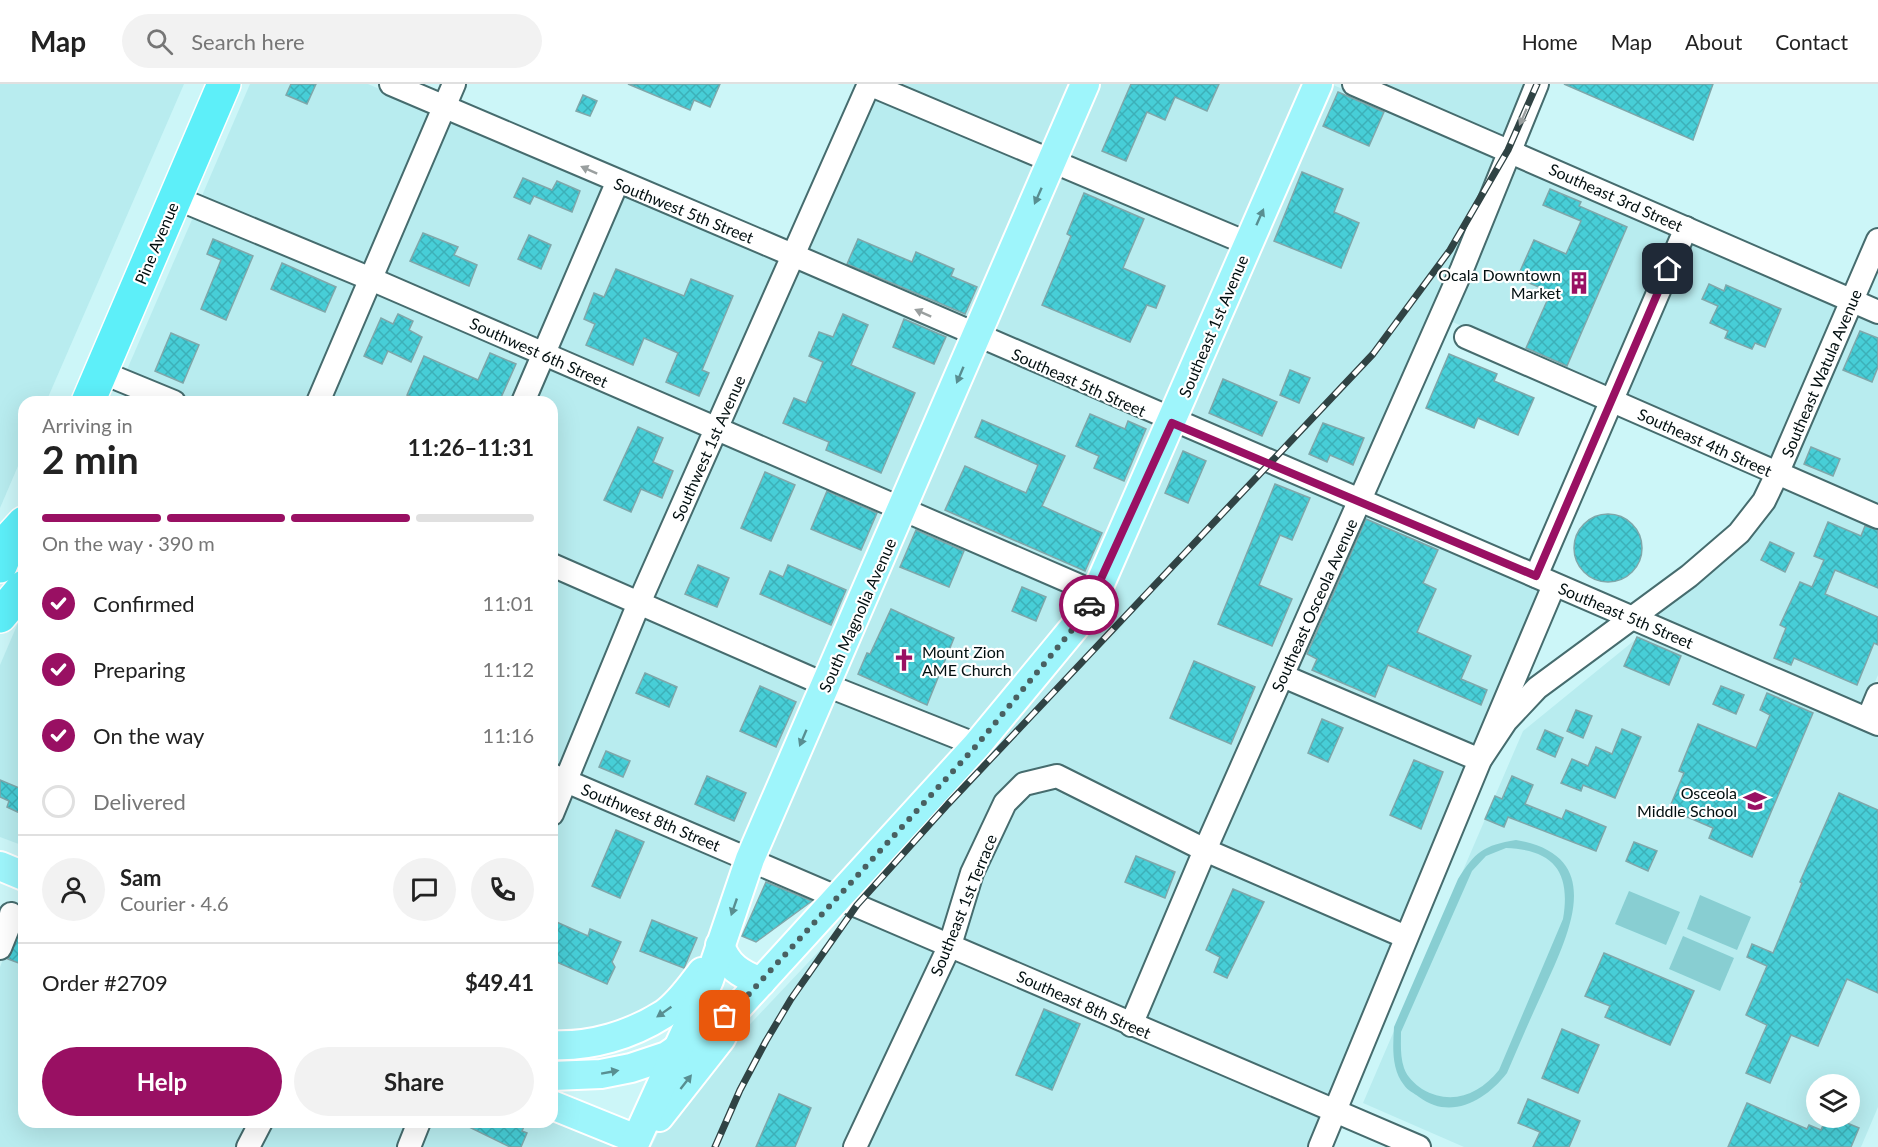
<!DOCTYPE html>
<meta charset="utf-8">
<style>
body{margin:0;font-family:Lato,sans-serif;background:#f2f2f2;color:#222;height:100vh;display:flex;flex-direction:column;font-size:22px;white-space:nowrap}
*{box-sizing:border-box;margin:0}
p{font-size:20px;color:#767676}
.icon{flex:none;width:33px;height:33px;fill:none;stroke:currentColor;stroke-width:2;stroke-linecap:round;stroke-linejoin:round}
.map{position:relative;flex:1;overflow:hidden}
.side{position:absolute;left:18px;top:312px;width:540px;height:732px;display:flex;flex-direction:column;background:#fff;border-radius:18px;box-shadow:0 6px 24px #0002}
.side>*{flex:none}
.buttons{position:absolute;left:1806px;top:990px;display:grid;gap:12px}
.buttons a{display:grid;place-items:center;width:54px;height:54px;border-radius:50%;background:#fff;box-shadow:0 6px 24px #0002;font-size:30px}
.pin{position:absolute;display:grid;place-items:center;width:51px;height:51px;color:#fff;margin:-26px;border-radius:12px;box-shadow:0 3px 9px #0006}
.courier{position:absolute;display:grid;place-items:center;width:60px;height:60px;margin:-30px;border:4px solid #991063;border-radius:50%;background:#fff;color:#222;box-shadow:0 2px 8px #0007}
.summary em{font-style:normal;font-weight:700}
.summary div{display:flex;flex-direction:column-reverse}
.summary{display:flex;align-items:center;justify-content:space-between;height:102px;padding:0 24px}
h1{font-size:39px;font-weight:700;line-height:45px}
.bar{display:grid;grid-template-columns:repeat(4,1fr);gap:9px 6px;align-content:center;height:72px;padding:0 24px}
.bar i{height:8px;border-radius:4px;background:#e0e0e0}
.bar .active{background:#991063}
.bar p{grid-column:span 4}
.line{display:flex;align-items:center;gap:15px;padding:0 24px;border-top:2px solid #e0e0e0}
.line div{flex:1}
.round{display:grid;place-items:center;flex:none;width:63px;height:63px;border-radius:32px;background:#f2f2f2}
ol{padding:0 24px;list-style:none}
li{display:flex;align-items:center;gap:18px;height:66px}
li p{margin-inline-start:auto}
li .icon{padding:6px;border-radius:50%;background:#991063;color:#fff;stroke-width:4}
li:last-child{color:#767676}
li i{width:33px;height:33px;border:3px solid #e0e0e0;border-radius:50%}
.button{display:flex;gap:12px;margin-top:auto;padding:12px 24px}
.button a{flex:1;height:69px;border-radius:36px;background:#991063;color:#fff;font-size:24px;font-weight:700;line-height:69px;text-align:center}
.button a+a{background:#f2f2f2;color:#222}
header{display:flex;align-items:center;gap:36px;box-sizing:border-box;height:84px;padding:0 30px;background:#fff;border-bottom:2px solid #e0e0e0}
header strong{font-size:28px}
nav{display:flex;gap:33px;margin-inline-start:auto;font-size:21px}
.search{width:420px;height:54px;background:#f2f2f2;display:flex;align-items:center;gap:15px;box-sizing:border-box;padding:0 21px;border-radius:33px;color:#767676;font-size:22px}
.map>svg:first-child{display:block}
</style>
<header>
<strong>Map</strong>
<div class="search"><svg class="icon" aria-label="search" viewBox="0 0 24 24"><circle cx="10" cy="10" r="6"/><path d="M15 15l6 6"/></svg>Search here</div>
<nav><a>Home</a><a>Map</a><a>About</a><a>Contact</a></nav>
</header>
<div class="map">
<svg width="1878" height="1063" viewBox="0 0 1878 1063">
<defs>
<pattern id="building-cross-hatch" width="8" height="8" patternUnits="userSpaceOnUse" patternTransform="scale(1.5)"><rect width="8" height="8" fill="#47ced7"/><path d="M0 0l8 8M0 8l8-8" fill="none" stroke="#3cb0b8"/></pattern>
</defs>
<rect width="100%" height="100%" fill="#ccf6f8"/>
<g fill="#b8ecef" fill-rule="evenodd">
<path d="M0,0H184L46,318H24V368L0,424Z"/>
<path d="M250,0H368L433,28L367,184L201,114Z"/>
<path d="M892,0H1076L1049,66Z"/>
<path d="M1093,0H1310L1245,148L1063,72Z"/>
<path d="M1331,0L1497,72L1454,182L1357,405L1183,333Z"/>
<path d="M1377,0H1528L1504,55Z"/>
<path d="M873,12L1041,83L973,241L804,166Z"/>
<path d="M448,35L606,104L540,258L381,190Z"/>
<path d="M1512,78L1675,149L1608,305L1448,236Z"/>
<path d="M1056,89L1238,165L1168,327L987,247Z"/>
<path d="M621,110L782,177L713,335L555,265Z"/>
<path d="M194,131L359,200L309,318H199L126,288Z"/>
<path d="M1689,155L1841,222L1774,378L1622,311Z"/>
<path d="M797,183L965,258L899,413L728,342Z"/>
<path d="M374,207L533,275L514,318H326Z"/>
<path d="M1856,228L1878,238V423L1788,384Z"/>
<path d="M980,264L1161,344L1093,498L914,420Z"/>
<path d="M548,281L706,352L635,508L552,471V318H532Z"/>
<path d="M1176,350L1349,421L1201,754L1023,691L945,849L855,809L1083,545Z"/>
<path d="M720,358L892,430L822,589L650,514Z"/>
<path d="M1781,401L1878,443V591L1864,624L1649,532L1743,461Z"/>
<path d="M1364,428L1544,506L1476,664L1294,587Z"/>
<path d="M906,437L1084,514L975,651L837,595Z"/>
<path d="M552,491L628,525L562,685L552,681Z"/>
<path d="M24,525V762L0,753V581Z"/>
<path d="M643,531L815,606L747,764L577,692Z"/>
<path d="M1641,551L1878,648V1023L1861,1063H1464L1363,1019L1523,647ZM1816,1000H1850V1034H1816Z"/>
<path d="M1287,604L1469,681L1402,841L1216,761Z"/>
<path d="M830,612L962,665L839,803L761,770Z"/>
<path d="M1056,701L1194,771L1127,929L960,855L979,792L1012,724L1027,708Z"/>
<path d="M570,709L740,781L710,866L677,905L630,936L561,952L552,951V750Z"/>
<path d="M1209,778L1395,858L1332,1014L1142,936Z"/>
<path d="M24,820V1038H252L238,1063H0V883Z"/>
<path d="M853,831L938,866L846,1063H651L659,1047L703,990Z"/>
<path d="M953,872L1325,1031L1311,1063H864Z"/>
<path d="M552,1031L625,1063H417L428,1038H552Z"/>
<path d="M270,1038H411L400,1063H258Z"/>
</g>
<g fill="#88ced2" fill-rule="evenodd">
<path d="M1516,756C1608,772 1569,849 1544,905C1531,933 1519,961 1507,989C1486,1016 1451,1037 1419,1013C1414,1009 1407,1006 1404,1001C1391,985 1393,962 1394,943L1458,795C1475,768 1484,761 1516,756ZM1506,764C1554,766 1571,788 1563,835L1499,986C1479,1011 1451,1022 1422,1005C1415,1000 1407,993 1404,984C1400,972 1401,960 1401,948L1472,787L1486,772Z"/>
<path d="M1629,807L1680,828L1666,861L1615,840Z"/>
<path d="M1700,811L1751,833L1737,866L1687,845Z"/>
<path d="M1683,852L1734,874L1720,907L1669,885Z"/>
</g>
<g fill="url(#building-cross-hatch)" stroke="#7fa7aa" stroke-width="1.5">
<path d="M291,0H316L307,20L286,11Z"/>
<path d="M628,0H720L710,23L694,16L690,26Z"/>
<path d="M1131,0H1219L1207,27L1175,13L1165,36L1147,28L1126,77L1102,67Z"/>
<path d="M1564,0H1713L1693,56Z"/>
<path d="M1338,8L1384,28L1369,62L1323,42Z"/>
<path d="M583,11L597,17L590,32L576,27Z"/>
<path d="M1302,88L1343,105L1334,128L1359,139L1341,184L1274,157Z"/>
<path d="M523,94L552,106L557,97L580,107L572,128L534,112L530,120L514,113Z"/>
<path d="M1550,105L1581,118L1579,122L1627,143L1567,282L1526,264L1551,208L1517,194L1534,156L1566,170L1581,137L1543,121Z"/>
<path d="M1084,109L1144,135L1123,184L1165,202L1156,224L1147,221L1130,258L1042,221L1071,152L1067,150Z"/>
<path d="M423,149L458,163L454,171L477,181L469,202L410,177Z"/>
<path d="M529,151L551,161L541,185L518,175Z"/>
<path d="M213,155L253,172L226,236L201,225L221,176L207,170Z"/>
<path d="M858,155L912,178L916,168L954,185L951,192L977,203L965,230L847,180Z"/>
<path d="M282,179L336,203L325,228L271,205Z"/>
<path d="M616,185L684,212L691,195L733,212L702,286L709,289L699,312L666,298L678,269L644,254L633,281L586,261L595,240L584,235L594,209L604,213Z"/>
<path d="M1709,200L1724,207L1726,201L1781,225L1765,263L1755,259L1752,265L1725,254L1728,247L1710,239L1718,222L1702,215Z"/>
<path d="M398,230L413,237L409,246L422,253L411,278L388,267L382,280L364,272L381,234L393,240Z"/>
<path d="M843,230L868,241L851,281L915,309L881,389L826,366L829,358L783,339L794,314L806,319L823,278L809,272L819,248L833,253Z"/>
<path d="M904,235L946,253L934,280L893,263Z"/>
<path d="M1860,247L1878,254V283L1872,298L1843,286Z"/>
<path d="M171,249L199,261L183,299L155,287Z"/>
<path d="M490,269L516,280L499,318H424L407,311L424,272L478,296Z"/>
<path d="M1449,270L1497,290L1494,297L1534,314L1518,351L1478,334L1474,344L1426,324Z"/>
<path d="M1290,286L1310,294L1299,319L1280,311Z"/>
<path d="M1223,295L1277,318L1262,352L1209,329Z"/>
<path d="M1090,330L1125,345L1128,337L1146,345L1124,397L1094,384L1099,372L1076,362Z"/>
<path d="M982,336L1065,372L1042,422L1102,449L1085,487L945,426L965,382L1026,409L1038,381L975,353Z"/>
<path d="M1323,339L1364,354L1353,381L1330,371L1327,378L1309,370Z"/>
<path d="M638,343L663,354L653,378L673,387L662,414L641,405L631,428L604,416Z"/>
<path d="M1811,363L1840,375L1833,392L1804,380Z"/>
<path d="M1183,367L1206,377L1188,419L1165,409Z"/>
<path d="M765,388L795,401L771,457L741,444Z"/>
<path d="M1275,400L1310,414L1292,456L1280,451L1259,501L1292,515L1272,562L1218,540Z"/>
<path d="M827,407L877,429L861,466L811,445Z"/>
<circle cx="1608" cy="464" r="34"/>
<path d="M1366,435L1438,466L1423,499L1436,505L1417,548L1471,572L1461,595L1487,606L1481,621L1388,581L1375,613L1312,586L1317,575L1307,570Z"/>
<path d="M1828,438L1861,452L1865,442L1878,446V504L1835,486L1825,510L1878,533V561L1874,559L1857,601L1794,574L1791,581L1774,574L1786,544L1780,541L1800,498L1812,503L1824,476L1814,472Z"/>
<path d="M916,446L964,467L949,503L900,483Z"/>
<path d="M1770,458L1794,469L1785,488L1761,476Z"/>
<path d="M698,481L729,494L717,523L685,510Z"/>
<path d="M788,481L846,506L831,541L760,510L770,487L783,493Z"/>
<path d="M1022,503L1046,513L1036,537L1012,527Z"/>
<path d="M891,525L954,554L927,621L858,590L867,569L870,570Z"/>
<path d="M1637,553L1681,572L1669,601L1624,582Z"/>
<path d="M1194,577L1255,603L1231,660L1170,634Z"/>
<path d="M645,589L677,603L669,623L636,609Z"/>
<path d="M760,602L796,618L776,663L740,647Z"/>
<path d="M1721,602L1744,611L1736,630L1713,620Z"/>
<path d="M1767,609L1813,629L1752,773L1709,754L1713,744L1669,725L1684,689L1679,687L1698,640L1756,664L1770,631L1760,626Z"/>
<path d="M1576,626L1592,632L1583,654L1567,647Z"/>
<path d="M1322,635L1343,644L1328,678L1308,669Z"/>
<path d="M1622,645L1641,653L1615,714L1583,701L1581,707L1561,699L1572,675L1588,682L1596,663L1612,670Z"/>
<path d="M1545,646L1563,654L1555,673L1537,665Z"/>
<path d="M606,667L630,677L623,693L599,683Z"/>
<path d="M1414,676L1443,688L1421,745L1390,731Z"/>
<path d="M707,692L746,709L734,737L695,720Z"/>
<path d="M1512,692L1533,701L1525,720L1562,735L1566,726L1606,743L1596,767L1508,733L1504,743L1485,735L1495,712L1502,715Z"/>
<path d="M0,696L24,706V731L7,723L9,717L0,713Z"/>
<path d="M1839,709L1878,726V909L1847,895L1818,962L1791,951L1770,999L1746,989L1767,941L1746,931L1767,882L1747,873L1752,860L1773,869L1802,799L1800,798Z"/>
<path d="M616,746L644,758L620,814L592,802Z"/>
<path d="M1634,758L1657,767L1648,787L1626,777Z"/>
<path d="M1136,772L1175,788L1165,814L1125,798Z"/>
<path d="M766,798L812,817L756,858L742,852Z"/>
<path d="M1233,805L1264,818L1227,894L1214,888L1220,873L1206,866Z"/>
<path d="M552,836L588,852L590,845L621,858L612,878L615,883L607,900L552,876Z"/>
<path d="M652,836L697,854L684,884L640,867Z"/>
<path d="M24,838V881L8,875Z"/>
<path d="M1604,869L1694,907L1670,961L1605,933L1610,922L1585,912Z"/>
<path d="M1044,925L1080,940L1052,1006L1016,991Z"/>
<path d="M1562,945L1599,961L1578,1009L1542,994Z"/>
<path d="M779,1010L811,1024L795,1063H756Z"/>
<path d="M1528,1015L1580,1037L1569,1063H1533L1540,1048L1518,1039Z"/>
<path d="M1747,1019L1807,1045L1809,1041L1821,1046L1826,1034H1835L1859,1044L1851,1063H1728Z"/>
<path d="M459,1038H526L522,1047L527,1049L521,1063H510Z"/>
</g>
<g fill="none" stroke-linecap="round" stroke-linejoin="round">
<g stroke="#466c6e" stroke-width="26">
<g id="minor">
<path d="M391,0C525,58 661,114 795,172C1155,330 1516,486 1878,640"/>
<path d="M869,0L1249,160"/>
<path d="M1354,0L1878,228"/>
<path d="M176,114L371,195L1096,509"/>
<path d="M1466,253L1878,433"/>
<path d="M101,288L174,318"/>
<path d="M318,318L454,0"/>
<path d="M523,318L617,99"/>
<path d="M552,481L826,601L977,661"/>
<path d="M1536,492L1686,144"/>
<path d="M1283,592L1480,676L1554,501"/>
<path d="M1868,635L1878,611"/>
<path d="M552,691L1419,1063"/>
<path d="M552,730L639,519L869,0"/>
<path d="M0,864L10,839L11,830"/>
<path d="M1131,941L1205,766L1462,185L1537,0"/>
<path d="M248,1063L261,1038"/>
<path d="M409,1063L419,1038"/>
<path d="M855,1063L950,861L972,789L1005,719L1024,700L1057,692L1205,766L1406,853"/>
<path d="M1320,1063L1480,676L1506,637L1537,604L1689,492L1739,449L1764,417L1777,390L1878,156"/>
</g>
</g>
<g stroke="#fff" stroke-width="32">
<g id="major">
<path d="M0,782L24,792"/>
<path d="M720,861C727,882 740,890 761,898"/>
<path d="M552,961C591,963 631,951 664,930C679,920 691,902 702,888"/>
<path d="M552,992L601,990L631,984L667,972L738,923L977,661L1077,540L1096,509L1318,0"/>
<path d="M552,1021L636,1055"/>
<path d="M659,1033L721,954L731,935"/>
<path d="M633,1063L709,896L750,775L1085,0"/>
</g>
</g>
<g stroke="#fff" stroke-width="36">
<g id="highway">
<path d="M88,318L224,0"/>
<path d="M0,482L13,451L24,439"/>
<path d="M0,532L24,503"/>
</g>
</g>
<use href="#minor" stroke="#fff" stroke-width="22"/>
<use href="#major" stroke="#9ef5fb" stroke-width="28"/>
<use href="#highway" stroke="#5deff9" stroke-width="33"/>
<g stroke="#304344" stroke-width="7">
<path id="rail" d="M715,1063L740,1006L766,957L791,915L857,821L948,720L1373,270L1450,166L1508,66L1537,0"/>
</g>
<use href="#rail" stroke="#fff" stroke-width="4.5" stroke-dasharray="14" stroke-linecap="butt"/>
</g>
<defs><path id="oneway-solid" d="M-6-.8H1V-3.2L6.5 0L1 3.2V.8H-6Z" transform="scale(1.5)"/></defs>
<g fill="#9a9f9f">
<use href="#oneway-solid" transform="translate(1523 33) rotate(114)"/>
<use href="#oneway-solid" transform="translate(589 86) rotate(-156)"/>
<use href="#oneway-solid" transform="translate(923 229) rotate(-156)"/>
</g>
<g fill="#588e91">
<use href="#oneway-solid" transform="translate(1038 112) rotate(114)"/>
<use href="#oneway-solid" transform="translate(1260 133) rotate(-66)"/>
<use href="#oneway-solid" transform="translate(960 291) rotate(113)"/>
<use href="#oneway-solid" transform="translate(803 654) rotate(113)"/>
<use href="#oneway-solid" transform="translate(734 823) rotate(109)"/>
<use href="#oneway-solid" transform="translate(664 928) rotate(145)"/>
<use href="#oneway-solid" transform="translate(610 988) rotate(-10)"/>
<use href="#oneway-solid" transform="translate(686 998) rotate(-52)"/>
</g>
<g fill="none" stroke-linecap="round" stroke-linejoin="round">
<path stroke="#496061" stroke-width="6" stroke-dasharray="0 10.8" d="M725,932L738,922L977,661L1077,540L1089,521"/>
<path stroke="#991063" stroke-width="8" d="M1089,521L1172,339L1536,492L1668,185"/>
</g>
<defs>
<g id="building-bare" transform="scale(1.8)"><path d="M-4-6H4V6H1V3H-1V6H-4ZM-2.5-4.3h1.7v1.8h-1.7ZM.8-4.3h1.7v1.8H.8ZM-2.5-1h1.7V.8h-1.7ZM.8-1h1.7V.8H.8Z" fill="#991063" stroke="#fff" stroke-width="2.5" paint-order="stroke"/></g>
<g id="church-bare" transform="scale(1.8)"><path d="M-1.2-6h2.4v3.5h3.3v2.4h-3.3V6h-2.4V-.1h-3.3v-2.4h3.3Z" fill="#991063" stroke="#fff" stroke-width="2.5" paint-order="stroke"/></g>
<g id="school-bare" transform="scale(1.8)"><path d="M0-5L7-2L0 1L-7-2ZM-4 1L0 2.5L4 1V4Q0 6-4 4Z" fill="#991063" stroke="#fff" stroke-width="2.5" paint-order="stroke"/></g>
</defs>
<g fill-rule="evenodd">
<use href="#building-bare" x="1579" y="199"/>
<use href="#church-bare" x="904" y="576"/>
<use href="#school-bare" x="1755" y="717"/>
</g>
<g text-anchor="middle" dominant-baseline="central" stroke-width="4.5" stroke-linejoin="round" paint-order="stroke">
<g font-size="16" fill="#020f10" stroke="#fff">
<text transform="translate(1616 113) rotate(24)">Southeast 3rd Street</text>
<text transform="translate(684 126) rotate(22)">Southwest 5th Street</text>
<text transform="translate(156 159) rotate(-67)">Pine Avenue</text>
<text transform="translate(1213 242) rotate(-67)">Southeast 1st Avenue</text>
<text transform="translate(539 268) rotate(24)">Southwest 6th Street</text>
<text transform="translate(1821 289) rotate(-67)">Southeast Watula Avenue</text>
<text transform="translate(1079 298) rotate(24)">Southeast 5th Street</text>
<text transform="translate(1705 358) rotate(24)">Southeast 4th Street</text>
<text transform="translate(708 364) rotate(-66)">Southwest 1st Avenue</text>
<text transform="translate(1314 521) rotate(-66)">Southeast Osceola Avenue</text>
<text transform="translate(857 531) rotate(-66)">South Magnolia Avenue</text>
<text transform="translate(1626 531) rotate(23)">Southeast 5th Street</text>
<text transform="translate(651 733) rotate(23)">Southwest 8th Street</text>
<text transform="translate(963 821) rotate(-68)">Southeast 1st Terrace</text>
<text transform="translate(1084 920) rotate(24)">Southeast 8th Street</text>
</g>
<g font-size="16" fill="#020f10" stroke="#fff" text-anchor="end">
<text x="1561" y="190">Ocala Downtown<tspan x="1561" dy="18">Market</tspan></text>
<text x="922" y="567" text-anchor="start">Mount Zion<tspan x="922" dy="18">AME Church</tspan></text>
<text x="1737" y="708">Osceola<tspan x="1737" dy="18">Middle School</tspan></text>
</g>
</g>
</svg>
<div class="buttons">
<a><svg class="icon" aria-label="layers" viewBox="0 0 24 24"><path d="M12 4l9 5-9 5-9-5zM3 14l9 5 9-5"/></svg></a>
</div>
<div class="pin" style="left:725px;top:932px;background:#ea580c"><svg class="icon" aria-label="bag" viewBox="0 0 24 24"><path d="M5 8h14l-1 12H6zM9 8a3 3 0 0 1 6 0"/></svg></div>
<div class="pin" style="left:1668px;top:185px;background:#1f2937"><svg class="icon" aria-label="home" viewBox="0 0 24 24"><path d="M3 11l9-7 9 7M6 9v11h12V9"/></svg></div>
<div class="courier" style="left:1089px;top:521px"><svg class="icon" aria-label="car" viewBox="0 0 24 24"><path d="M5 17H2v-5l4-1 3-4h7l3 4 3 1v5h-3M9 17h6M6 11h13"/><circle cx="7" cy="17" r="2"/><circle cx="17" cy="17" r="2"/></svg></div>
<section class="side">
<div class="summary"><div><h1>2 min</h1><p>Arriving in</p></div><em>11:26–11:31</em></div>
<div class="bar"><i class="active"></i><i class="active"></i><i class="active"></i><i></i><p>On the way · 390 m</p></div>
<ol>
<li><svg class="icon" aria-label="check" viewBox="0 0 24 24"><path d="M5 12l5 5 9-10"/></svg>Confirmed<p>11:01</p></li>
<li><svg class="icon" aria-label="check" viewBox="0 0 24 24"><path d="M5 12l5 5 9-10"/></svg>Preparing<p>11:12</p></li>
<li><svg class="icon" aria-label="check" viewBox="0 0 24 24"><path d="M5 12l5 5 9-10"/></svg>On the way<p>11:16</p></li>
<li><i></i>Delivered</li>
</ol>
<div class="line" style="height:108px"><a class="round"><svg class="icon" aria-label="person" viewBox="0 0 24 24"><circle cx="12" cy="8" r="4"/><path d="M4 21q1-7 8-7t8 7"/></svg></a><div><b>Sam</b><p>Courier · 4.6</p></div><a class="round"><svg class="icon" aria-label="chat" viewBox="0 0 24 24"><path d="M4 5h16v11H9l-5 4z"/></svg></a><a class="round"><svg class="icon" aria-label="phone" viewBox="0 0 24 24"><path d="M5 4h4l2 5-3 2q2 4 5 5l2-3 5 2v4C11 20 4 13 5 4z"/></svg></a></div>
<div class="line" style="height:78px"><div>Order #2709</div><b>$49.41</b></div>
<div class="button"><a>Help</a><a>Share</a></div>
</section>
</div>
